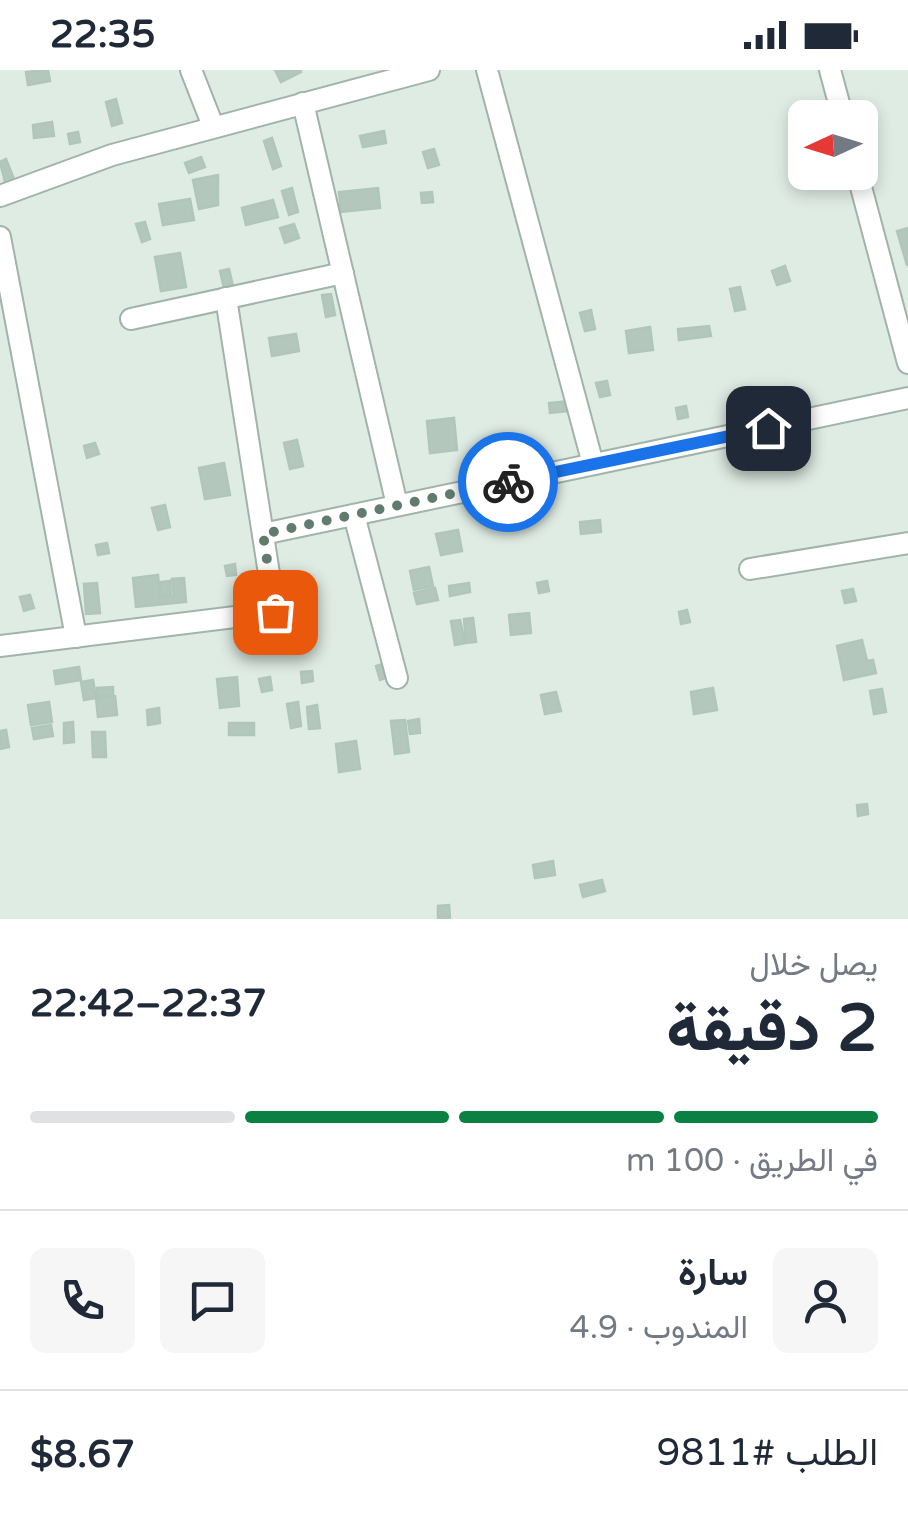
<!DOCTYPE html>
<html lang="ar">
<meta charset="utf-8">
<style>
body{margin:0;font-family:"Varela Round",Vazirmatn,sans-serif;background:#f6f6f7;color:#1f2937;direction:rtl;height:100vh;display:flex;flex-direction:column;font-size:38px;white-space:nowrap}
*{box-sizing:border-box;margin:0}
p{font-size:32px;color:#747a83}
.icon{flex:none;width:55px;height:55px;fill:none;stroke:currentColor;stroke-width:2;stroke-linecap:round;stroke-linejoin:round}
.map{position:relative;height:849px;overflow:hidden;direction:ltr}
.side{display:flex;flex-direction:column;background:#fff;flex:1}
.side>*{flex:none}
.needle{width:65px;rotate:266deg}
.buttons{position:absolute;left:788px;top:30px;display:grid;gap:20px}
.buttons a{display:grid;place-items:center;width:90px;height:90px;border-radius:15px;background:#fff;box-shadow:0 5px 15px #0003;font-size:50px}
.pin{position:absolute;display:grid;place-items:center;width:85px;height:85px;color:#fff;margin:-42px;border-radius:20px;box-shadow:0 5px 15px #0006}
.courier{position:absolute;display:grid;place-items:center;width:100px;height:100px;margin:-50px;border:8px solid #1a73e8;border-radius:50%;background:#fff;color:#222;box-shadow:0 2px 12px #0007}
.head em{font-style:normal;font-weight:800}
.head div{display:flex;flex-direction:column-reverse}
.head{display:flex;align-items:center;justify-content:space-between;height:170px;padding:0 30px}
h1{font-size:65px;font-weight:800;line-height:75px}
.bar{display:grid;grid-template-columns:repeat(4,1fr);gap:15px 10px;align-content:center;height:120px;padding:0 30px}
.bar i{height:12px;border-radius:8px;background:#e0e1e3}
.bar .on{background:#0b8043}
.bar p{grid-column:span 4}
.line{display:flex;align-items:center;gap:25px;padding:0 30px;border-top:2px solid #e0e1e3}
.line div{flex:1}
.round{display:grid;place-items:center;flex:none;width:105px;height:105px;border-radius:15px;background:#f6f6f7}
.status{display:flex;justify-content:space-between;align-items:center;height:70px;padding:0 50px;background:#fff;direction:ltr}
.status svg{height:28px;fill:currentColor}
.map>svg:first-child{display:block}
</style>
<div class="status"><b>22:35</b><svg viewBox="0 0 49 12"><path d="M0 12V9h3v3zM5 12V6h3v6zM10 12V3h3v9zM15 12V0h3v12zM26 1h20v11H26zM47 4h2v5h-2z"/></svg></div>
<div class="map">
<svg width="908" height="849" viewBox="0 0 908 849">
<rect width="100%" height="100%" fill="#dfece4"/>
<g fill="#b4c7bd" stroke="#b1c6ba" stroke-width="2.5">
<path d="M48,0L50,11L28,15L26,2Z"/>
<path d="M275,0H300L301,2L281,12Z"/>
<path d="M116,29L122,53L112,56L106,32Z"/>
<path d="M52,52L54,66L34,68L33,55Z"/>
<path d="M384,61L386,73L363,77L360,66Z"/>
<path d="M78,62L80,72L70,74L68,64Z"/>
<path d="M272,68L281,96L273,99L264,71Z"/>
<path d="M434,79L439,95L428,98L423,82Z"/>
<path d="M201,87L205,97L189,103L185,93Z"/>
<path d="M6,89L14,109L5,112L0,92Z"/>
<path d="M218,105V135L199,139L193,110Z"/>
<path d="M292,118L298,142L289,145L282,121Z"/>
<path d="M378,118L380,138L341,142L339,122Z"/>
<path d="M432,122L433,132L422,133L421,123Z"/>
<path d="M190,129L194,150L163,155L159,134Z"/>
<path d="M273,130L278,147L246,155L242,138Z"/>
<path d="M145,152L150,169L142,172L136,154Z"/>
<path d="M294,154L299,168L285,173L280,158Z"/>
<path d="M908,158V195H907L897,161Z"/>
<path d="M180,183L186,217L161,221L155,187Z"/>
<path d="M785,196L790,211L777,215L772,201Z"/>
<path d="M229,199L233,216L224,218L220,201Z"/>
<path d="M740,217L745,239L735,241L730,219Z"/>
<path d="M331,224L335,245L326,247L322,225Z"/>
<path d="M591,240L595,259L585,261L580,243Z"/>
<path d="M709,256L711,266L679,270L678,259Z"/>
<path d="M650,257L653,280L629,283L626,261Z"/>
<path d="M296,264L299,281L272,286L269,268Z"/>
<path d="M607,311L610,325L600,327L596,313Z"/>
<path d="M569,331L570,341L550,343L549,333Z"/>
<path d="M686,336L688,347L678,349L676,338Z"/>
<path d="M454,348L457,380L430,383L427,351Z"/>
<path d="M297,370L303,396L290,399L284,373Z"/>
<path d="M95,373L99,384L87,388L84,376Z"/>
<path d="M224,393L230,425L205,429L199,398Z"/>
<path d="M165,435L170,457L158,460L152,438Z"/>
<path d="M600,450L601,462L581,464L580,452Z"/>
<path d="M458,460L462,481L441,485L436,464Z"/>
<path d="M107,473L109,483L98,485L96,475Z"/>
<path d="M235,494L236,505L227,506L225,496Z"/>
<path d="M429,497L433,516L414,520L410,501Z"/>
<path d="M158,505L160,527L174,526L172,509L184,508L186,532L136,537L133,508Z"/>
<path d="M170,511L171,525H161V512Z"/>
<path d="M547,511L549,521L539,523L537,513Z"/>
<path d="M97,513L100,543L86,544L84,514Z"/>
<path d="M469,513L470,522L450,526L449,516Z"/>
<path d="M435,518L438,530L417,534L414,523Z"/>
<path d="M853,519L856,531L845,533L842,521Z"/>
<path d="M30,525L34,538L24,541L20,527Z"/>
<path d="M309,532L311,543L292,547L290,537Z"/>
<path d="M687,540L690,552L681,554L679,542Z"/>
<path d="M529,543L531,563L511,565L509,545Z"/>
<path d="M473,548L476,572L466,573L464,549Z"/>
<path d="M460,550L465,573L455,575L451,551Z"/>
<path d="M862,570L867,591L873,590L876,603L844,610L837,576Z"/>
<path d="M385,593L389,607L380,610L376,596Z"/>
<path d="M79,597L81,610L56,614L54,601Z"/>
<path d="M312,601L313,611L302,613L301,602Z"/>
<path d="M237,607L239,636L220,638L217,609Z"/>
<path d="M270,607L272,620L262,622L259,609Z"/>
<path d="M93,610L96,628L84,630L81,612Z"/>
<path d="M113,617V626H97V618Z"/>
<path d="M713,618L717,640L694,644L691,622Z"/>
<path d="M882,619L886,642L874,644L870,621Z"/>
<path d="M556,622L561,641L545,644L541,625Z"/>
<path d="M115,626L117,645L98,647L96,628Z"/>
<path d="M49,632L52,652L31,655L28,635Z"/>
<path d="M298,632L301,656L291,658L287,634Z"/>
<path d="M317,635L320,658L309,659L307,637Z"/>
<path d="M159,638L160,653L148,655L147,640Z"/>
<path d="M419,649L420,663L410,664L408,651Z"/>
<path d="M405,650L409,682L395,684L391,651Z"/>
<path d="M73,652L74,672L64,673V653Z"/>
<rect x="229" y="653" width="25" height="12"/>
<path d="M51,655L53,666L34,669L32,658Z"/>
<path d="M6,660L9,677L0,679V661Z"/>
<path d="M92,662H105L106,687H93Z"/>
<path d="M356,671L360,699L339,702L336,674Z"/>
<path d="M867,734L868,744L858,746L857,735Z"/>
<path d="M553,791L555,805L535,808L533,795Z"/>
<path d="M602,810L605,821L583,827L580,815Z"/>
<path d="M449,835L450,849H438V836Z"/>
</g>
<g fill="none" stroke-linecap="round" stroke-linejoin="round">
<g stroke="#a1b4aa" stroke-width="24">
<g id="minor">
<path d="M191,0L213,56"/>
<path d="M487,0L593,394"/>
<path d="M830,0L843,48"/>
<path d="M303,33L397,435"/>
<path d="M857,102L908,293"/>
<path d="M0,126L112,85L429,0"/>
<path d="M0,167L76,567"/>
<path d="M131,249L343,203"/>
<path d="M354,445L397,608"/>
<path d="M263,464L908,328"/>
<path d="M750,499L908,473"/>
<path d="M0,576L275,542L226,228"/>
</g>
</g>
<use href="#minor" stroke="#fff" stroke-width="20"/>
</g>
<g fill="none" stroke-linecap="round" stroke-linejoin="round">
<path stroke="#627b6f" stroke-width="10" stroke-dasharray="0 18" d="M275,542L263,464L508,412"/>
<path stroke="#1a73e8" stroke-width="12" d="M508,412L768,358"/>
</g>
</svg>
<div class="buttons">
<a><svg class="needle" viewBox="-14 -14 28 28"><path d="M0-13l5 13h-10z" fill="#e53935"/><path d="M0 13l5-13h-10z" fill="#747a83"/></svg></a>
</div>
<div class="pin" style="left:275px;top:542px;background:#ea580c"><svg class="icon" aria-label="bag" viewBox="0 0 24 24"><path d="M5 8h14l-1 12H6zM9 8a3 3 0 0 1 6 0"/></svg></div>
<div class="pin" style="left:768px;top:358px;background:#1f2937"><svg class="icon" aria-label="home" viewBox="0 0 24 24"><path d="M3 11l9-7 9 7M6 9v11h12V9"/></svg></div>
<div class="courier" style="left:508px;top:412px"><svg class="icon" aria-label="bike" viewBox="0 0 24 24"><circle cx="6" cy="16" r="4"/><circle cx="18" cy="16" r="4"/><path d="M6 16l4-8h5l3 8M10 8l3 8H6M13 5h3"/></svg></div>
</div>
<section class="side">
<div class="head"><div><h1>2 دقيقة</h1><p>يصل خلال</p></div><em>22:37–22:42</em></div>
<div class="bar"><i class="on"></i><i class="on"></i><i class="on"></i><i></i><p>في الطريق · 100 m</p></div>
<div class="line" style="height:180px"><a class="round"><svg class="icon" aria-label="person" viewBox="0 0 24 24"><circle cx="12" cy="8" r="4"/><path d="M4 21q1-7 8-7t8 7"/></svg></a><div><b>سارة</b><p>المندوب · 4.9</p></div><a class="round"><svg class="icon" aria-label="chat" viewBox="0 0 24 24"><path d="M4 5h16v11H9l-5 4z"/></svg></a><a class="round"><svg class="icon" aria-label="phone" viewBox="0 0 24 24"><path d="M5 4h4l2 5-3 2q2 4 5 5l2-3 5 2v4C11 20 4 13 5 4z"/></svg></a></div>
<div class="line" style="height:130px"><div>الطلب #9811</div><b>$8.67</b></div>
</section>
